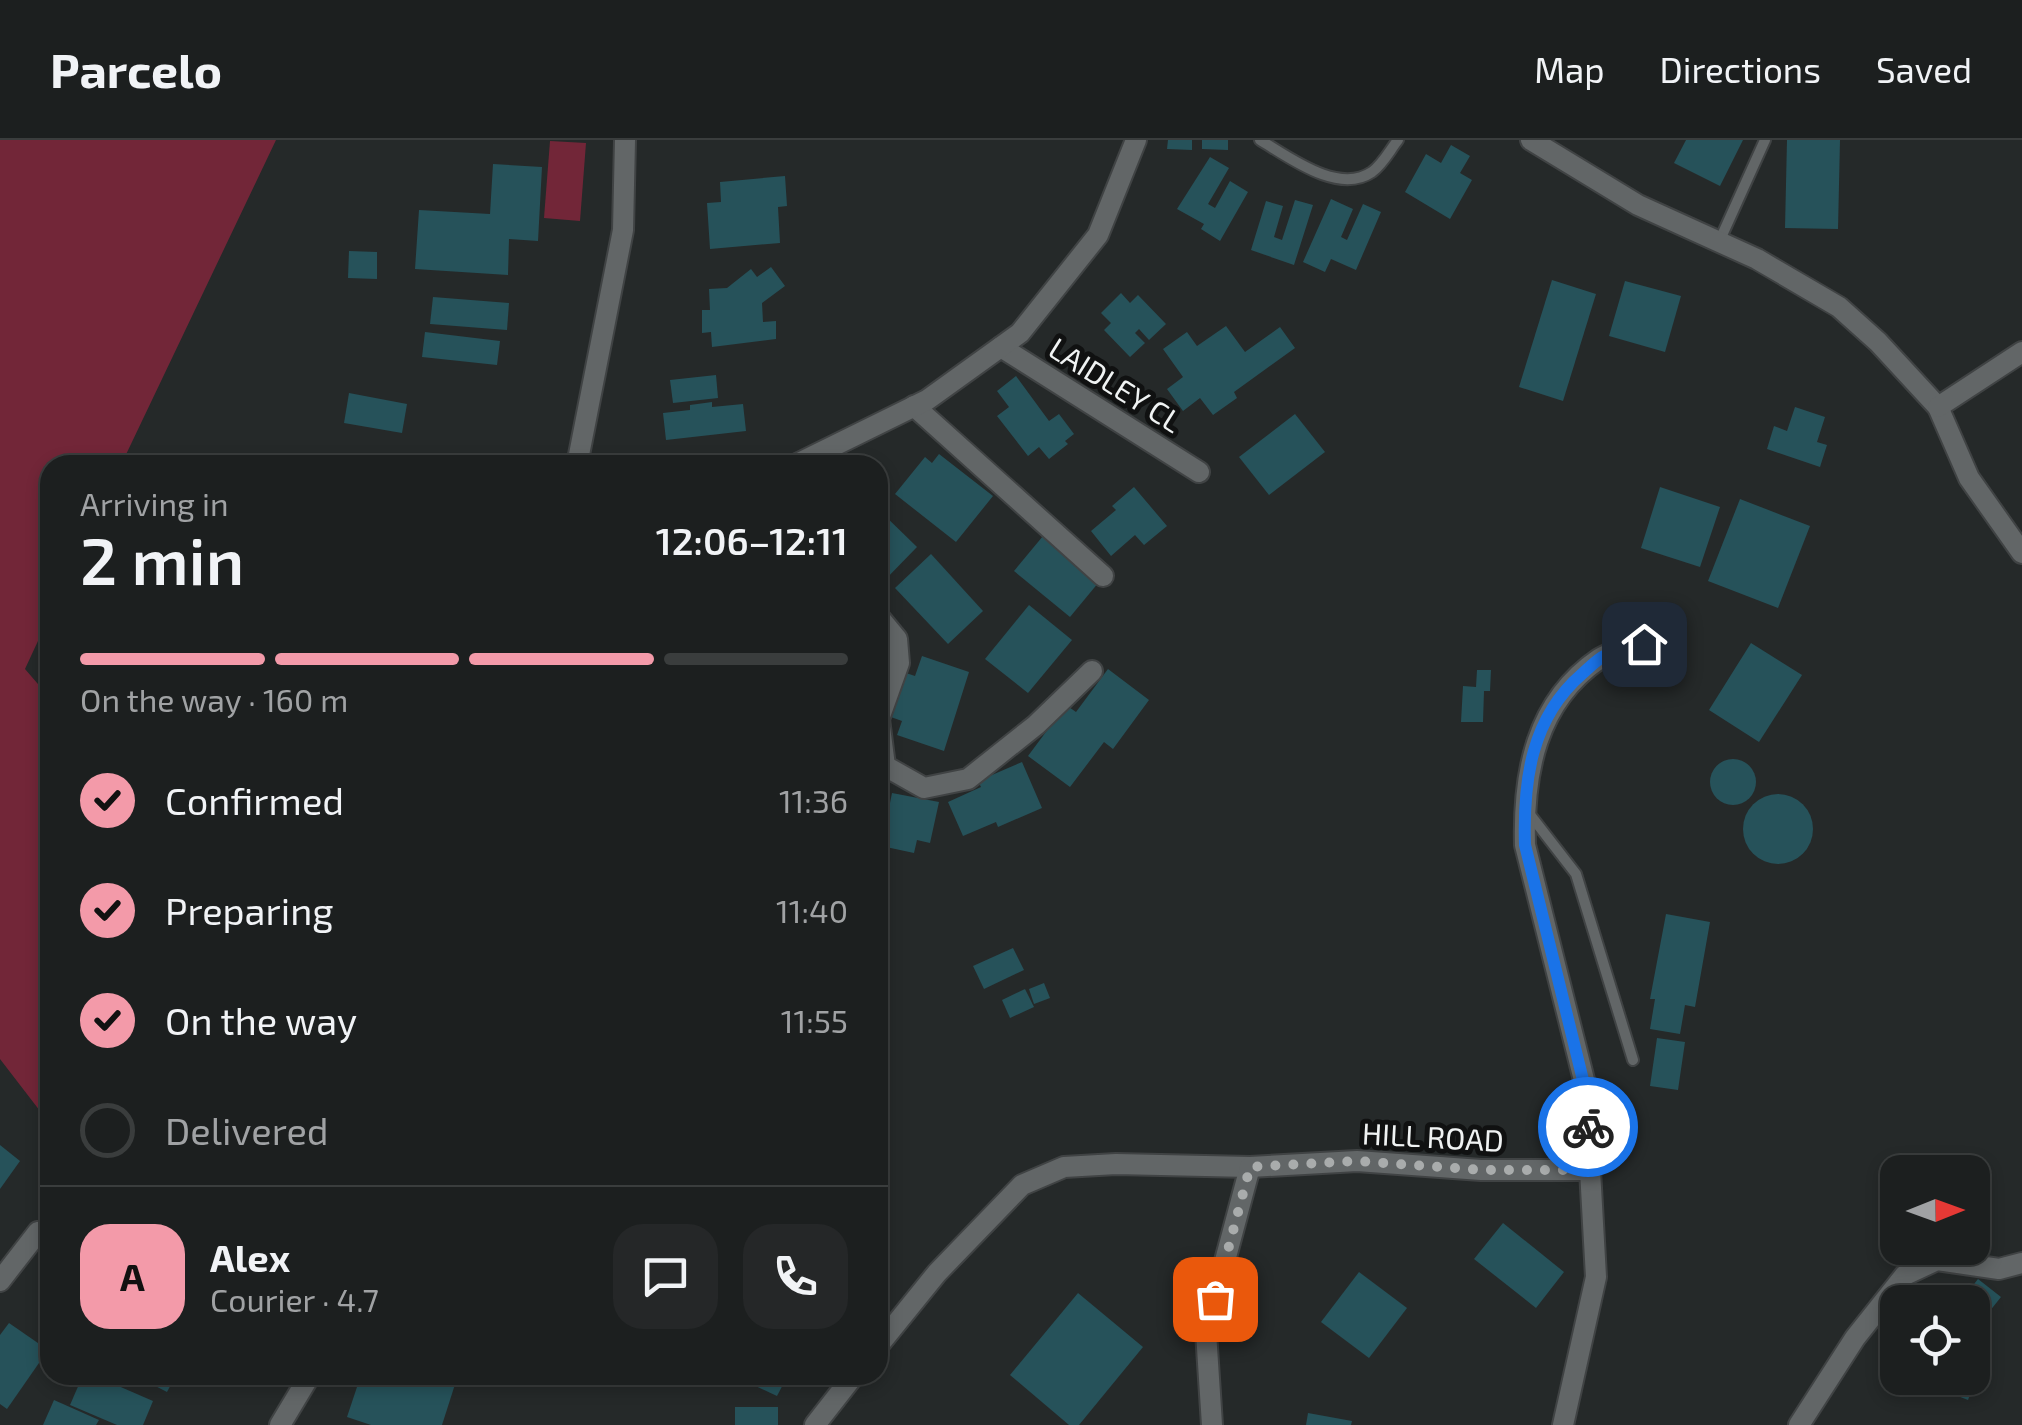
<!DOCTYPE html>
<meta charset="utf-8">
<style>
body{margin:0;font-family:"Exo 2",sans-serif;background:#252728;color:#f1f3f6;height:100vh;display:flex;flex-direction:column;font-size:38px;white-space:nowrap}
*{box-sizing:border-box;margin:0}
p{font-size:32px;color:#a0a2a4}
.icon{flex:none;width:55px;height:55px;fill:none;stroke:currentColor;stroke-width:2;stroke-linecap:round;stroke-linejoin:round}
.map{position:relative;flex:1;overflow:hidden}
.details{position:absolute;left:40px;top:315px;width:848px;height:930px;display:flex;flex-direction:column;background:#1c1f1f;border-radius:30px;box-shadow:0 5px 15px #0003,0 0 0 2px #3a3d3d}
.details>*{flex:none}
.needle{width:65px;rotate:89deg}
.buttons{position:absolute;left:1880px;top:1015px;display:grid;gap:20px}
.buttons a{display:grid;place-items:center;width:110px;height:110px;border-radius:20px;background:#1c1f1f;box-shadow:0 5px 15px #0003,0 0 0 2px #3a3d3d;font-size:50px}
.pin{position:absolute;display:grid;place-items:center;width:85px;height:85px;color:#fff;margin:-42px;border-radius:20px;box-shadow:0 5px 15px #0006}
.courier{position:absolute;display:grid;place-items:center;width:100px;height:100px;margin:-50px;border:8px solid #1a73e8;border-radius:50%;background:#fff;color:#222;box-shadow:0 2px 12px #0007}
.headline em{font-style:normal;font-weight:600}
.headline div{display:flex;flex-direction:column-reverse}
.headline{display:flex;align-items:center;justify-content:space-between;height:170px;padding:0 40px}
h1{font-size:65px;font-weight:600;line-height:75px}
.bar{display:grid;grid-template-columns:repeat(4,1fr);gap:15px 10px;align-content:center;height:120px;padding:0 40px}
.bar i{height:12px;border-radius:8px;background:#3a3d3d}
.bar .on{background:#f39aa9}
.bar p{grid-column:span 4}
.line{display:flex;align-items:center;gap:25px;padding:0 40px;border-top:2px solid #3a3d3d}
.line div{flex:1}
.round{display:grid;place-items:center;flex:none;width:105px;height:105px;border-radius:30px;background:#252728}
ol{padding:0 40px;list-style:none}
li{display:flex;align-items:center;gap:30px;height:110px}
li p{margin-inline-start:auto}
li .icon{padding:10px;border-radius:50%;background:#f39aa9;color:#111;stroke-width:4}
li:last-child{color:#a0a2a4}
li i{width:55px;height:55px;border:5px solid #3a3d3d;border-radius:50%}
header{display:flex;align-items:center;gap:60px;box-sizing:border-box;height:140px;padding:0 50px;background:#1c1f1f;border-bottom:2px solid #3a3d3d}
header strong{font-size:48px}
nav{display:flex;gap:55px;margin-inline-start:auto;font-size:35px}
.map>svg:first-child{display:block}
</style>
<header>
<strong>Parcelo</strong>
<nav><a>Map</a><a>Directions</a><a>Saved</a></nav>
</header>
<div class="map">
<svg width="2022" height="1285" viewBox="0 0 2022 1285">
<rect width="100%" height="100%" fill="#252929"/>
<g fill="#722638">
<path d="M0,0H276L121,325H50V475L25,529L50,558V984L0,919Z"/>
<path d="M550,1L586,3L580,81L544,78Z"/>
</g>
<g fill="#26525a">
<path d="M1168,0H1192V10L1167,9Z"/>
<path d="M1202,0H1228V10L1202,9Z"/>
<path d="M1686,0H1743L1720,46L1674,23Z"/>
<path d="M1787,0H1840L1838,89L1785,88Z"/>
<path d="M1451,5L1470,16L1460,33L1472,40L1450,79L1405,52L1426,14L1441,23Z"/>
<path d="M1210,17L1229,28L1208,64L1215,68L1230,41L1248,52L1220,101L1201,89L1204,84L1177,69Z"/>
<path d="M493,24L542,27L538,101L509,99L508,135L415,129L419,70L490,74Z"/>
<path d="M785,36L787,66L778,67L780,103L710,109L707,63L721,62L720,42Z"/>
<path d="M1331,59L1353,69L1341,97L1347,100L1363,64L1381,72L1356,130L1331,119L1325,132L1303,122Z"/>
<path d="M1295,60L1313,65L1294,125L1251,110L1266,61L1283,66L1274,97L1282,100Z"/>
<path d="M349,111L377,112V139L348,138Z"/>
<path d="M771,127L785,146L762,163L763,182L776,181V199L712,207L711,192L702,193V170H710L709,149L727,148L751,129L757,137Z"/>
<path d="M1552,140L1596,154L1563,261L1519,247Z"/>
<path d="M1625,141L1681,156L1665,212L1609,196Z"/>
<path d="M1121,153L1130,163L1138,155L1166,184L1149,200L1139,189L1135,193L1145,203L1130,217L1104,190L1111,183L1101,173Z"/>
<path d="M433,157L509,163L507,190L430,184Z"/>
<path d="M1226,186L1245,212L1280,187L1295,208L1234,252L1237,258L1213,275L1200,258L1183,271L1167,249L1183,237L1163,209L1187,192L1197,206Z"/>
<path d="M425,192L500,201L497,225L422,217Z"/>
<path d="M716,235L718,258L673,263L670,240Z"/>
<path d="M1016,236L1049,281L1059,274L1074,294L1065,301L1068,304L1049,319L1039,307L1028,316L997,276L1009,267L997,251Z"/>
<path d="M349,253L407,264L402,293L344,283Z"/>
<path d="M712,262V267L743,264L746,291L666,300L663,273L690,270V265Z"/>
<path d="M1795,267L1825,277L1817,302L1827,305L1820,327L1767,309L1774,286L1787,291Z"/>
<path d="M1295,274L1325,312L1269,355L1239,317Z"/>
<path d="M939,314L993,356L956,402L895,354L925,317L932,323Z"/>
<path d="M1134,347L1167,386L1144,405L1135,395L1111,416L1091,391L1116,370L1112,366Z"/>
<path d="M1660,347L1720,367L1700,427L1641,408Z"/>
<path d="M1740,359L1810,386L1778,468L1708,441Z"/>
<path d="M878,369L917,407L881,444L878,440Z"/>
<path d="M1043,396L1099,442L1070,477L1014,431Z"/>
<path d="M931,414L983,471L948,504L895,448Z"/>
<path d="M1029,465L1072,500L1028,553L985,519Z"/>
<path d="M1751,503L1802,535L1759,602L1709,570Z"/>
<path d="M922,516L969,532L944,611L897,595L902,581L888,576L903,532L915,536Z"/>
<path d="M1108,529L1149,560L1113,609L1104,602L1070,647L1028,616L1066,565L1076,572Z"/>
<path d="M1477,530H1491L1490,551H1484L1483,582H1461L1463,546L1476,547Z"/>
<circle cx="1733" cy="642" r="23"/>
<path d="M1022,622L1042,668L998,687L996,682L963,696L948,662L981,647L978,641Z"/>
<path d="M892,653L939,662L930,703L917,700L914,713L886,707L889,694L884,693Z"/>
<circle cx="1778" cy="689" r="35"/>
<path d="M1666,774L1710,782L1695,867L1685,865L1680,894L1650,889L1655,859H1650Z"/>
<path d="M1013,808L1024,830L984,849L973,826Z"/>
<path d="M1044,843L1050,858L1034,864L1029,849Z"/>
<path d="M1025,849L1034,867L1010,878L1002,860Z"/>
<path d="M1657,898L1685,902L1678,950L1650,946Z"/>
<path d="M0,1005L20,1021L0,1049Z"/>
<path d="M1503,1083L1564,1132L1536,1168L1474,1119Z"/>
<path d="M1359,1132L1407,1168L1369,1218L1321,1182Z"/>
<path d="M1978,1139L2001,1157L1977,1187L1972,1184V1162H1960Z"/>
<path d="M1078,1153L1143,1207L1079,1285H1069L1010,1235Z"/>
<path d="M9,1183L48,1210L7,1269L0,1264V1195Z"/>
<path d="M83,1235H93L153,1261L143,1285H117L70,1265Z"/>
<path d="M134,1235H176L167,1252Z"/>
<path d="M361,1235H458L442,1285H371L347,1277Z"/>
<path d="M746,1235H788L777,1256L743,1240Z"/>
<path d="M1941,1238H1963L1975,1242L1968,1260L1937,1248Z"/>
<path d="M54,1260L99,1280L96,1285H43Z"/>
<rect x="735" y="1267" width="43" height="18"/>
<path d="M1308,1273L1352,1281L1351,1285H1306Z"/>
</g>
<g fill="none" stroke-linecap="round" stroke-linejoin="round">
<g stroke="#404344" stroke-width="14">
<g id="service">
<path d="M1260,0C1289,17 1338,55 1372,32C1383,24 1390,10 1398,0"/>
<path d="M1719,102L1765,0"/>
<path d="M1528,672L1576,734L1633,920"/>
</g>
</g>
<g stroke="#404344" stroke-width="24">
<g id="minor">
<path d="M1531,0L1638,65L1757,119L1839,167L1878,202L1938,267L1969,338L2022,413"/>
<path d="M1001,207L1199,332"/>
<path d="M914,266L1103,436"/>
<path d="M1938,267L2022,212"/>
<path d="M577,325L623,90L625,0"/>
<path d="M795,325L927,260L1020,193L1098,95L1136,0"/>
<path d="M878,476L897,499L899,523L879,579L885,626L924,648L968,639L1036,585L1092,531"/>
<path d="M0,1141L38,1092"/>
<path d="M878,1206L937,1133L1022,1045L1064,1027L1116,1024L1250,1027L1357,1021L1481,1030H1590"/>
<path d="M280,1285L310,1235"/>
<path d="M815,1285L854,1235"/>
<path d="M1212,1285L1206,1192L1250,1027"/>
<path d="M1563,1285L1596,1137L1590,1030L1585,944L1525,705C1523,633 1536,562 1599,519C1611,511 1630,508 1644,504"/>
<path d="M1799,1285L1855,1198L1905,1135L1937,1120L1999,1129L2022,1123"/>
</g>
</g>
<use href="#service" stroke="#626667" stroke-width="10"/>
<use href="#minor" stroke="#626667" stroke-width="20"/>
</g>
<g fill="none" stroke-linecap="round" stroke-linejoin="round">
<path stroke="#a9acac" stroke-width="10" stroke-dasharray="0 18" d="M1215,1159L1250,1027L1357,1021L1482,1030H1590L1588,987"/>
<path stroke="#1a73e8" stroke-width="12" d="M1588,987L1584,944L1525,705C1523,641 1531,578 1582,534C1589,528 1597,519 1606,515C1618,511 1631,508 1644,504"/>
</g>
<g text-anchor="middle" dominant-baseline="central" stroke-width="10" stroke-linejoin="round" paint-order="stroke">
<g font-size="30" fill="#f0f3f3" stroke="#101111">
<text transform="translate(1116 244) rotate(32)">LAIDLEY CL</text>
<text transform="translate(1433 996) rotate(3)">HILL ROAD</text>
</g>
</g>
</svg>
<div class="buttons">
<a><svg class="needle" viewBox="-14 -14 28 28"><path d="M0-13l5 13h-10z" fill="#e53935"/><path d="M0 13l5-13h-10z" fill="#a0a2a4"/></svg></a>
<a><svg class="icon" aria-label="locate" viewBox="0 0 24 24"><circle cx="12" cy="12" r="6"/><path d="M12 2v4M12 18v4M2 12h4M18 12h4"/></svg></a>
</div>
<div class="pin" style="left:1215px;top:1159px;background:#ea580c"><svg class="icon" aria-label="bag" viewBox="0 0 24 24"><path d="M5 8h14l-1 12H6zM9 8a3 3 0 0 1 6 0"/></svg></div>
<div class="pin" style="left:1644px;top:504px;background:#1f2937"><svg class="icon" aria-label="home" viewBox="0 0 24 24"><path d="M3 11l9-7 9 7M6 9v11h12V9"/></svg></div>
<div class="courier" style="left:1588px;top:987px"><svg class="icon" aria-label="bike" viewBox="0 0 24 24"><circle cx="6" cy="16" r="4"/><circle cx="18" cy="16" r="4"/><path d="M6 16l4-8h5l3 8M10 8l3 8H6M13 5h3"/></svg></div>
<section class="details">
<div class="headline"><div><h1>2 min</h1><p>Arriving in</p></div><em>12:06–12:11</em></div>
<div class="bar"><i class="on"></i><i class="on"></i><i class="on"></i><i></i><p>On the way · 160 m</p></div>
<ol>
<li><svg class="icon" aria-label="check" viewBox="0 0 24 24"><path d="M5 12l5 5 9-10"/></svg>Confirmed<p>11:36</p></li>
<li><svg class="icon" aria-label="check" viewBox="0 0 24 24"><path d="M5 12l5 5 9-10"/></svg>Preparing<p>11:40</p></li>
<li><svg class="icon" aria-label="check" viewBox="0 0 24 24"><path d="M5 12l5 5 9-10"/></svg>On the way<p>11:55</p></li>
<li><i></i>Delivered</li>
</ol>
<div class="line" style="height:180px"><b class="round" style="background:#f39aa9;color:#111">A</b><div><b>Alex</b><p>Courier · 4.7</p></div><a class="round"><svg class="icon" aria-label="chat" viewBox="0 0 24 24"><path d="M4 5h16v11H9l-5 4z"/></svg></a><a class="round"><svg class="icon" aria-label="phone" viewBox="0 0 24 24"><path d="M5 4h4l2 5-3 2q2 4 5 5l2-3 5 2v4C11 20 4 13 5 4z"/></svg></a></div>
</section>
</div>
